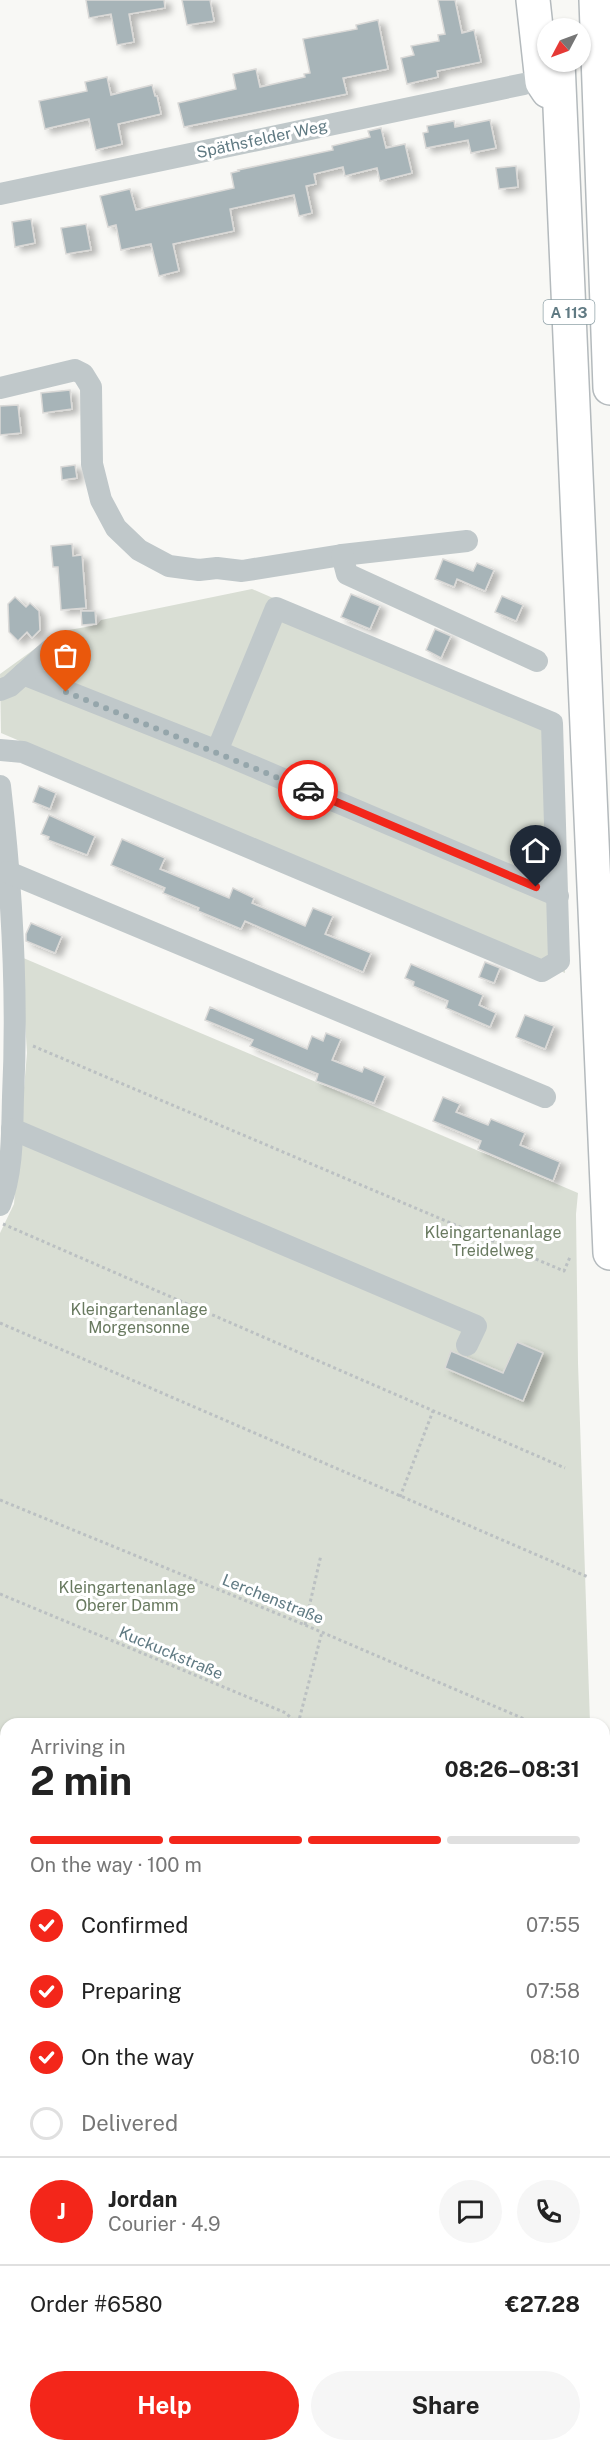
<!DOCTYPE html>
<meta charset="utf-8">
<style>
body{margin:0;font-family:"Public Sans",sans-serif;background:#f6f6f6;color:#222;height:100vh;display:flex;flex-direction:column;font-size:22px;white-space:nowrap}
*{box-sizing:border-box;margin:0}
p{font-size:20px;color:#767676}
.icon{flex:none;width:33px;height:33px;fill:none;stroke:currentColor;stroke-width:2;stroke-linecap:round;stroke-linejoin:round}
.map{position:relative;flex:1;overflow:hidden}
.details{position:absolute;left:0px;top:1718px;width:610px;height:734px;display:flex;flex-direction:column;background:#fff;border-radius:18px 18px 0 0;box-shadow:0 2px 4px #0004}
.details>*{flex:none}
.needle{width:39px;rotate:229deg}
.buttons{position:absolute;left:537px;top:18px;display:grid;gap:12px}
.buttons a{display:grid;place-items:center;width:54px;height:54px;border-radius:50%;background:#fff;box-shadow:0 2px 4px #0004;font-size:30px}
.pin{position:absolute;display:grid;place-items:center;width:51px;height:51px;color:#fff;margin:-62px -26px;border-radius:50% 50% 50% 0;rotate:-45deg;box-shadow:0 0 6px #0007}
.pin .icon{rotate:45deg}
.courier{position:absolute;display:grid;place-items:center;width:60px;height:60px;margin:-30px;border:4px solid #f3261a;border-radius:50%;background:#fff;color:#222;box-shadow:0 2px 8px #0007}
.headline em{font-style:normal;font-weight:700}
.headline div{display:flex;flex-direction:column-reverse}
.headline{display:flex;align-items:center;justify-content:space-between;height:102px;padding:0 30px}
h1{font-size:39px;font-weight:700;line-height:45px}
.bar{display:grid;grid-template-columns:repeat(4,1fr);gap:9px 6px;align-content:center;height:72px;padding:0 30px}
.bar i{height:8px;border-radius:4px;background:#e0e0e0}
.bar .selected{background:#f3261a}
.bar p{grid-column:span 4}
.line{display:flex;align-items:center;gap:15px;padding:0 30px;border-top:2px solid #e0e0e0}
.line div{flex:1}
.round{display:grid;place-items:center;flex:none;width:63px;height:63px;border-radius:32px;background:#f6f6f6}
ol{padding:0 30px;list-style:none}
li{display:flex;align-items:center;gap:18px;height:66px}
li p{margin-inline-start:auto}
li .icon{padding:6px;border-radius:50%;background:#f3261a;color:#fff;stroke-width:4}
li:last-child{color:#767676}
li i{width:33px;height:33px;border:3px solid #e0e0e0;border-radius:50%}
.cta{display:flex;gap:12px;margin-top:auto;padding:12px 30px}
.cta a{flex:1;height:69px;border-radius:36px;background:#f3261a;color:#fff;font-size:24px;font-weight:700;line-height:69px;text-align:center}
.cta a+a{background:#f6f6f6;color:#222}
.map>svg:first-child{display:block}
</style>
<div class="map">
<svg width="610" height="2450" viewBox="0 0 610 2450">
<defs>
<filter id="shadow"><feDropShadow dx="6" dy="4" stdDeviation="3" flood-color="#0004"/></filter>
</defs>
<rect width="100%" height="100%" fill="#f8f8f5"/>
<g fill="#d9ded4">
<path d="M252,589L554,720L565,973L1,733L0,674L58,632L97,625L101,620Z"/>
<path d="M21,957L578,1193L576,1214L578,1363L590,1723L6,1724V2435L0,2449V1233L14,1204L27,1053Z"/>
<path d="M605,2068L609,2167L605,2190H604Z"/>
</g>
<g fill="#a7b4b8" stroke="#dad9d7" stroke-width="1.5" filter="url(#shadow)">
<path d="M86,0H164L165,8L129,14L134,42L117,45L111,14L89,18Z"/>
<path d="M182,0H210L214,21L187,25Z"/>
<path d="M438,0H455L462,33L474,30L481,62L437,71L438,77L407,84L401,58L414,55L411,46L439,41L438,35L445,34Z"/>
<path d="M378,20L388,69L343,78L347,94L184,127L178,103L236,89L233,74L256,69L260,87L305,77L304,74L310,73L303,39L357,29L356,25Z"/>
<path d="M107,77L111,95L152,85L155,96H157L161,114L118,124L122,144L96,150L89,119L45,129L39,101L87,91L85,82Z"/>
<path d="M490,120L496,148L471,153L468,140L426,148L423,133L428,132L427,126L454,121L455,127Z"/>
<path d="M381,128L386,148L405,144L412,173L380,181L377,168L345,176L343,167L314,174L316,184L306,186L312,213L299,216L294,195L230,209L234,231L173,244L179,271L159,276L151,244L121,250L116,225L108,227L100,196L130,189L136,210L234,188L231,173L239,171L238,170L333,150L332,146L370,137L368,131Z"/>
<path d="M516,166L518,187L499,189L496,168Z"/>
<path d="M31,219L35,243L15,247L12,222Z"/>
<path d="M86,224L91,250L66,254L61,228Z"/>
<path d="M70,390L72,409L43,413L41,393Z"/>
<path d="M18,405L21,433L0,435V406Z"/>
<path d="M75,465L77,478L62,480L61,467Z"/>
<path d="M72,544L73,556L82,555L86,608L61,610L58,567H53L51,546Z"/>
<path d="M443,559L473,571L477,563L494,570L485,591L457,579L454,587L435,579Z"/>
<path d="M351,594L380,606L370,629L341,617Z"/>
<path d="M502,596L523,605L516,621L495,612Z"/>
<path d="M15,597L26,607L30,603L39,611L40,630L32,638L27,632L18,641L9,632L8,604Z"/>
<path d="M81,611H95L96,624L82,625Z"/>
<path d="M435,629L451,636L441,658L426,650Z"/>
<path d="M39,786L56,793L50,809L33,802Z"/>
<path d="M49,815L95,836L87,855L48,840L49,837L41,834Z"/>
<path d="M122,839L165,858L160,869L229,898L233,888L254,898L252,903L305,926L313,908L333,916L325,934L371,953L363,972L245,921L241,929L198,911L199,908L163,893L165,888L111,865Z"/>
<path d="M31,923L62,936L55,953L26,941V934Z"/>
<path d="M485,962L500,968L494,983L479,977Z"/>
<path d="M411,964L483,995L479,1005L496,1013L490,1027L446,1008L448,1001L413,986L414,982L405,978Z"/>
<path d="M210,1007L307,1049L312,1036L323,1041L326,1033L341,1039L332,1060L362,1072L364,1067L385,1076L374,1103L316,1081L318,1074L250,1046L253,1040L205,1020Z"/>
<path d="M525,1015L554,1026L545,1049L516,1037Z"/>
<path d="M443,1097L460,1104L456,1112L488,1125L491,1119L525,1133L520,1145L560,1162L553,1181L478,1149L481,1141L433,1121Z"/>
<path d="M517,1342L543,1353L523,1401L445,1368L451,1351L503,1373Z"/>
</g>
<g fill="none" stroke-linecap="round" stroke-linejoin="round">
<g stroke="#b4babd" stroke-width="36">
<g id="highway">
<path d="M533,0L542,82L548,91"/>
<path d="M596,0L610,388"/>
<path d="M558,62L610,1253"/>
</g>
</g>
<g stroke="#bbc0c2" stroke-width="3" stroke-dasharray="3 3" stroke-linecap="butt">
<path d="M33,1046L564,1271L570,1257"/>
<path d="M3,1224L565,1468"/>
<path d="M0,1323L588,1577"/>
<path d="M400,1497L433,1411"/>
<path d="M0,1500L305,1625L536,1724"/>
<path d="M0,1594L286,1713L297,1724"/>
<path d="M305,1625L321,1555"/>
<path d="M298,1724L322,1632"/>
<path d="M0,1794L6,1795"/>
<path d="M0,1903L6,1904"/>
<path d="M475,2445L488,2450"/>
</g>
<g stroke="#c0c8ca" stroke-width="22">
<path d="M0,194L524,84"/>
<path d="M0,388L75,370L83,374L91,387L92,464L101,500L116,528L139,550L169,566L199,570L217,568L242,571L342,555L467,541"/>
<path d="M342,555L347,574L537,661"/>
<path d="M23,674L217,751L558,896"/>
<path d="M0,690L10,686L50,650"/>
<path d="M0,750L23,752L542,971L559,961L552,723L276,608L217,751"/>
<path d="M0,786C12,889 18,993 13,1097C12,1133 13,1172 0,1205"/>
<path d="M8,872L545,1097"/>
<path d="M12,1129L476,1326L467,1345"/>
<path d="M106,2450L108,2445"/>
<path d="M566,2450L567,2445"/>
</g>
<use href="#highway" stroke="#fff" stroke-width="33"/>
</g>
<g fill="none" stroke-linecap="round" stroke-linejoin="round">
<path stroke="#95a6ab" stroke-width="6" stroke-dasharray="0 10.8" d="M66,692L308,790"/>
<path stroke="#f3261a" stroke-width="8" d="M308,790L536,887"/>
</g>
<g text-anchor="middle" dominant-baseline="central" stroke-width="6" stroke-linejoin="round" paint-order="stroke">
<rect fill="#fff" stroke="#90a2a8" stroke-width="1.5" x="543.5" y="300" width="51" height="24" rx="4.5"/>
<g font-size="15" font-weight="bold" fill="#607a83">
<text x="569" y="312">A 113</text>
</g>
<g font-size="16" fill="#607a83" stroke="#fff">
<text transform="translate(262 139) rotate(-12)">Späthsfelder Weg</text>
<text transform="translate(273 1599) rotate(22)">Lerchenstraße</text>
<text transform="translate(171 1653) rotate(23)">Kuckuckstraße</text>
</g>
<g font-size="16" fill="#697a60" stroke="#fff">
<text x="493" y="1232">Kleingartenanlage<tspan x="493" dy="18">Treidelweg</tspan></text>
<text x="139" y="1309">Kleingartenanlage<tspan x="139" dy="18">Morgensonne</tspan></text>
<text x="127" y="1587">Kleingartenanlage<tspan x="127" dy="18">Oberer Damm</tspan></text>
</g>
</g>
</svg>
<div class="buttons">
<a><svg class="needle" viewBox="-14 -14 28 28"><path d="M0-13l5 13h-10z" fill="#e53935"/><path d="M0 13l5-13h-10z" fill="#767676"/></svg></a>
</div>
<div class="pin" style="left:66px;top:692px;background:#ea580c"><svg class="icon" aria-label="bag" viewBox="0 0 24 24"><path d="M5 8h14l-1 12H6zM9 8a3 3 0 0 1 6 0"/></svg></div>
<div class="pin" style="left:536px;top:887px;background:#1f2937"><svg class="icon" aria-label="home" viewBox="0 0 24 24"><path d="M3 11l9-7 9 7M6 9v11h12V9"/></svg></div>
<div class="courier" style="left:308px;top:790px"><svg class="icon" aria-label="car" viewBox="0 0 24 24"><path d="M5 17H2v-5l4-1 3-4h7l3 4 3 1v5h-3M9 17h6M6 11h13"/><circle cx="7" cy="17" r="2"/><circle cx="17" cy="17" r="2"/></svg></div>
<section class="details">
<div class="headline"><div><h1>2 min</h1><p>Arriving in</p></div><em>08:26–08:31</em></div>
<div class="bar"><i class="selected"></i><i class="selected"></i><i class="selected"></i><i></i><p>On the way · 100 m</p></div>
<ol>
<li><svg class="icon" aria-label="check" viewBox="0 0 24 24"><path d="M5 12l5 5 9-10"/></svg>Confirmed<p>07:55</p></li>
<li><svg class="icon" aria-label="check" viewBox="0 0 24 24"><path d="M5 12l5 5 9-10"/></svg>Preparing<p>07:58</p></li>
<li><svg class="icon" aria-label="check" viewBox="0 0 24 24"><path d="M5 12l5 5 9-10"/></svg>On the way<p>08:10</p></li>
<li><i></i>Delivered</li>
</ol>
<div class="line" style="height:108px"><b class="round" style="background:#f3261a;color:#fff">J</b><div><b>Jordan</b><p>Courier · 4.9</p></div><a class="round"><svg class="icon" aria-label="chat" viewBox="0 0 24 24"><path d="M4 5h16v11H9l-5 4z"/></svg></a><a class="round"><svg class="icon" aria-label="phone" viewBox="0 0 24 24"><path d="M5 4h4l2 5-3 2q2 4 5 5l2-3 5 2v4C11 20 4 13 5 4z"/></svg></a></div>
<div class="line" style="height:78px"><div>Order #6580</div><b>€27.28</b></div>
<div class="cta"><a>Help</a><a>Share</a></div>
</section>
</div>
